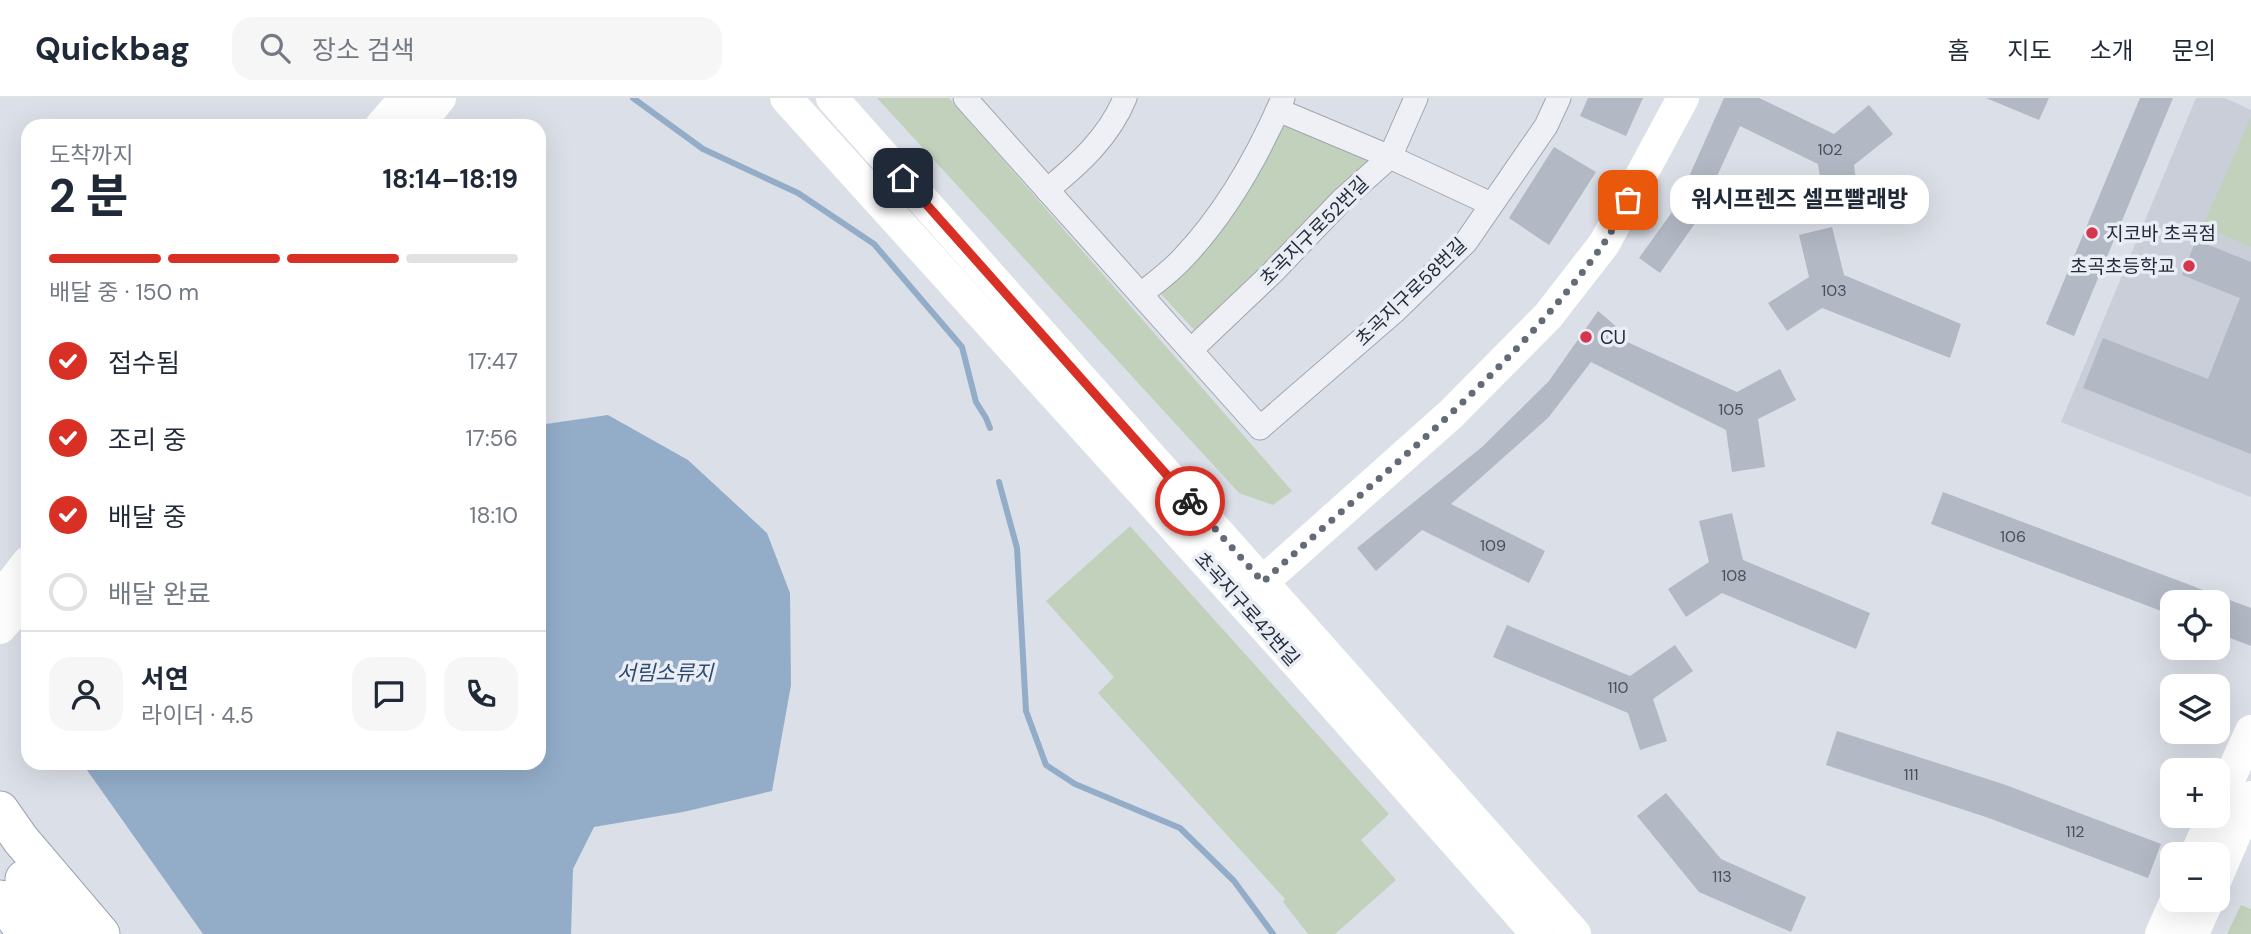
<!DOCTYPE html>
<html lang="ko">
<meta charset="utf-8">
<style>
body{margin:0;font-family:"DM Sans","Noto Sans KR",sans-serif;background:#f6f6f7;color:#1f2937;height:100vh;display:flex;flex-direction:column;font-size:26px;white-space:nowrap}
*{box-sizing:border-box;margin:0}
p{font-size:23px;color:#747a83}
.icon{flex:none;width:38px;height:38px;fill:none;stroke:currentColor;stroke-width:2;stroke-linecap:round;stroke-linejoin:round}
.map{position:relative;flex:1;overflow:hidden}
.drawer{position:absolute;left:21px;top:21px;width:525px;height:651px;display:flex;flex-direction:column;background:#fff;border-radius:21px;box-shadow:0 7px 28px #0002}
.drawer>*{flex:none}
.tools{position:absolute;left:2160px;top:492px;display:grid;gap:14px}
.tools a{display:grid;place-items:center;width:70px;height:70px;border-radius:14px;background:#fff;box-shadow:0 7px 28px #0002;font-size:35px}
.pin{position:absolute;display:grid;place-items:center;width:60px;height:60px;color:#fff;margin:-30px;border-radius:14px;box-shadow:0 4px 10px #0006}
.courier{position:absolute;display:grid;place-items:center;width:70px;height:70px;margin:-35px;border:5px solid #d93025;border-radius:50%;background:#fff;color:#222;box-shadow:0 2px 9px #0007}
.bubble{position:absolute;height:49px;border-radius:21px;background:#fff;box-shadow:0 7px 28px #0002;font-size:23px;font-weight:700;line-height:49px;text-align:center}
.headline em{font-style:normal;font-weight:700}
.headline div{display:flex;flex-direction:column-reverse}
.headline{display:flex;align-items:center;justify-content:space-between;height:119px;padding:0 28px}
h1{font-size:46px;font-weight:700;line-height:52px}
.bar{display:grid;grid-template-columns:repeat(4,1fr);gap:10px 7px;align-content:center;height:84px;padding:0 28px}
.bar i{height:9px;border-radius:5px;background:#e0e1e3}
.bar .active{background:#d93025}
.bar p{grid-column:span 4}
.line{display:flex;align-items:center;gap:18px;padding:0 28px;border-top:2px solid #e0e1e3}
.line div{flex:1}
.round{display:grid;place-items:center;flex:none;width:74px;height:74px;border-radius:21px;background:#f6f6f7}
ol{padding:0 28px;list-style:none}
li{display:flex;align-items:center;gap:21px;height:77px}
li p{margin-inline-start:auto}
li .icon{padding:7px;border-radius:50%;background:#d93025;color:#fff;stroke-width:4}
li:last-child{color:#747a83}
li i{width:38px;height:38px;border:4px solid #e0e1e3;border-radius:50%}
header{display:flex;align-items:center;gap:42px;box-sizing:border-box;height:98px;padding:0 35px;background:#fff;border-bottom:2px solid #e0e1e3}
header strong{font-size:33px}
nav{display:flex;gap:38px;margin-inline-start:auto;font-size:24px}
.search{width:490px;height:63px;background:#f6f6f7;display:flex;align-items:center;gap:18px;box-sizing:border-box;padding:0 24px;border-radius:21px;color:#747a83;font-size:26px}
.map>svg:first-child{display:block}
</style>
<header>
<strong>Quickbag</strong>
<div class="search"><svg class="icon" aria-label="search" viewBox="0 0 24 24"><circle cx="10" cy="10" r="6"/><path d="M15 15l6 6"/></svg>장소 검색</div>
<nav><a>홈</a><a>지도</a><a>소개</a><a>문의</a></nav>
</header>
<div class="map">
<svg width="2251" height="836" viewBox="0 0 2251 836">
<rect width="100%" height="100%" fill="#dbdfe7"/>
<path fill="#c9ced9" d="M2196,0H2225L2251,12V399L2061,324Z"/>
<g fill="#c1d1bc">
<path d="M877,0H949L1292,393L1273,407L1239,395Z"/>
<path d="M2251,19V149L2203,128Z"/>
<path d="M1281,24L1370,63L1199,237L1161,196L1185,174Z"/>
<path d="M1130,428L1389,716L1361,742L1396,782L1335,836H1308L1283,804L1285,801L1098,595L1114,579L1046,503Z"/>
<path d="M2241,807L2251,811V836H2227Z"/>
</g>
<path fill="#93adc9" d="M608,317L688,362L767,435L790,495L791,587L772,693L683,714L594,729L573,771L571,836H203L82,665H539V327Z"/>
<g fill="none" stroke-linecap="round" stroke-linejoin="round">
<g stroke="#93adc9" stroke-width="6">
<path d="M633,0L703,51L798,95L874,146L962,249L976,304L986,320L990,330"/>
<path d="M999,384L1017,450L1026,613L1046,667L1075,686L1180,730L1234,783L1273,836"/>
</g>
</g>
<g fill="#b2b8c4">
<path d="M1588,0H1643L1626,38L1580,18Z"/>
<path d="M1724,0H1759L1834,36L1869,7L1893,36L1854,67L1860,115L1826,120L1818,66L1740,28L1696,124L1660,175L1639,160L1675,110Z"/>
<path d="M1986,0H2049L2039,22Z"/>
<path d="M2140,0H2173L2074,238L2046,226Z"/>
<path d="M1554,49L1596,74L1549,147L1509,120Z"/>
<path d="M1832,129L1844,177L1961,226L1950,260L1822,210L1787,233L1768,205L1809,179L1799,137Z"/>
<path d="M2196,142L2251,164V356L2083,290L2103,240L2208,281L2240,200L2182,177Z"/>
<path d="M1598,213L1618,230L1612,237L1737,294L1780,271L1796,302L1758,321L1765,369L1732,374L1726,332L1591,264L1548,320L1451,406L1545,453L1529,485L1422,432L1376,473L1357,450L1482,349L1549,283Z"/>
<path d="M1943,394L2251,510V548L2217,535V504H2172V517L1931,426Z"/>
<path d="M1732,415L1743,462L1870,515L1856,551L1722,495L1686,519L1668,491L1709,464L1699,423Z"/>
<path d="M1507,527L1630,578L1675,547L1693,573L1653,601L1667,643L1640,652L1628,615L1493,559Z"/>
<path d="M1837,633L2003,686L2161,746L2148,780L1986,719L1826,667Z"/>
<path d="M1666,695L1721,761L1806,799L1791,834L1699,794L1637,718Z"/>
</g>
<g fill="none" stroke-linecap="round" stroke-linejoin="round">
<g stroke="#a0a6b1" stroke-width="25">
<g id="street">
<path d="M965,0L1260,330L1395,213L1466,144L1546,28L1559,0"/>
<path d="M1278,12L1390,59L1491,106"/>
<path d="M1047,92C1079,66 1109,39 1125,0"/>
<path d="M1141,196C1155,185 1170,174 1182,161C1226,115 1258,58 1283,0"/>
<path d="M1191,252L1272,175L1343,101L1390,59L1416,0"/>
</g>
</g>
<g stroke="#9aa4b3" stroke-width="39">
<g id="primary">
<path d="M0,712L21,742L101,836"/>
<path d="M24,781L66,836"/>
<path d="M0,801L27,836"/>
</g>
</g>
<use href="#street" stroke="#eef0f5" stroke-width="23"/>
<g stroke="#fff" stroke-width="32">
<path d="M786,0L1278,544L1537,836"/>
<path d="M832,0L1575,836"/>
<path d="M381,28L405,0"/>
<path d="M417,28L440,0"/>
<path d="M1248,497L1451,316L1548,218L1604,146L1683,0"/>
<path d="M0,500L28,464"/>
<path d="M0,530L28,499"/>
<path d="M2217,708L2251,633"/>
<path d="M2196,756L2213,718"/>
<path d="M2217,779L2251,699"/>
<path d="M2161,836L2176,802"/>
<path d="M2193,836L2208,802"/>
</g>
<use href="#primary" stroke="#fff" stroke-width="37"/>
</g>
<g fill="none" stroke-linecap="round" stroke-linejoin="round">
<path stroke="#646b78" stroke-width="7" stroke-dasharray="0 12.6" d="M1190,403L1263,484C1380,376 1509,278 1602,148C1612,134 1620,117 1628,102"/>
<path stroke="#d93025" stroke-width="9" d="M903,80L1190,403"/>
</g>
<g fill="#d5364d" stroke="#eaeef4" stroke-width="2.5">
<circle cx="2092" cy="135" r="7"/>
<circle cx="2189" cy="168" r="7"/>
<circle cx="1586" cy="239" r="7"/>
</g>
<g text-anchor="middle" dominant-baseline="central" stroke-width="7" stroke-linejoin="round" paint-order="stroke">
<g font-size="16" fill="#48505f">
<text x="1830" y="51">102</text>
<text x="1834" y="192">103</text>
<text x="1731" y="311">105</text>
<text x="2013" y="438">106</text>
<text x="1493" y="447">109</text>
<text x="1734" y="477">108</text>
<text x="1618" y="589">110</text>
<text x="1911" y="676">111</text>
<text x="2075" y="733">112</text>
<text x="1722" y="778">113</text>
</g>
<g font-size="19" fill="#242d3d" stroke="#eaeef4">
<text transform="translate(1314 133) rotate(-45)">초곡지구로52번길</text>
<text transform="translate(1411 194) rotate(-44)">초곡지구로58번길</text>
<text transform="translate(1247 511) rotate(48)">초곡지구로42번길</text>
</g>
<g font-size="19" fill="#242d3d" stroke="#eaeef4" text-anchor="start">
<text x="2106" y="135">지코바 초곡점</text>
<text x="2175" y="168" text-anchor="end">초곡초등학교</text>
<text x="1600" y="239">CU</text>
</g>
<g font-size="21" font-style="italic" fill="#2d4b73" stroke="#eaeef4">
<text x="665" y="575">서림소류지</text>
</g>
</g>
</svg>
<div class="tools">
<a><svg class="icon" aria-label="locate" viewBox="0 0 24 24"><circle cx="12" cy="12" r="6"/><path d="M12 2v4M12 18v4M2 12h4M18 12h4"/></svg></a>
<a><svg class="icon" aria-label="layers" viewBox="0 0 24 24"><path d="M12 4l9 5-9 5-9-5zM3 14l9 5 9-5"/></svg></a>
<a>+</a>
<a>−</a>
</div>
<div class="pin" style="left:1628px;top:102px;background:#ea580c"><svg class="icon" aria-label="bag" viewBox="0 0 24 24"><path d="M5 8h14l-1 12H6zM9 8a3 3 0 0 1 6 0"/></svg></div>
<div class="pin" style="left:903px;top:80px;background:#1f2937"><svg class="icon" aria-label="home" viewBox="0 0 24 24"><path d="M3 11l9-7 9 7M6 9v11h12V9"/></svg></div>
<div class="courier" style="left:1190px;top:403px"><svg class="icon" aria-label="bike" viewBox="0 0 24 24"><circle cx="6" cy="16" r="4"/><circle cx="18" cy="16" r="4"/><path d="M6 16l4-8h5l3 8M10 8l3 8H6M13 5h3"/></svg></div>
<div class="bubble" style="left:1670px;top:77px;width:259px">워시프렌즈 셀프빨래방</div>
<section class="drawer">
<div class="headline"><div><h1>2 분</h1><p>도착까지</p></div><em>18:14–18:19</em></div>
<div class="bar"><i class="active"></i><i class="active"></i><i class="active"></i><i></i><p>배달 중 · 150 m</p></div>
<ol>
<li><svg class="icon" aria-label="check" viewBox="0 0 24 24"><path d="M5 12l5 5 9-10"/></svg>접수됨<p>17:47</p></li>
<li><svg class="icon" aria-label="check" viewBox="0 0 24 24"><path d="M5 12l5 5 9-10"/></svg>조리 중<p>17:56</p></li>
<li><svg class="icon" aria-label="check" viewBox="0 0 24 24"><path d="M5 12l5 5 9-10"/></svg>배달 중<p>18:10</p></li>
<li><i></i>배달 완료</li>
</ol>
<div class="line" style="height:126px"><a class="round"><svg class="icon" aria-label="person" viewBox="0 0 24 24"><circle cx="12" cy="8" r="4"/><path d="M4 21q1-7 8-7t8 7"/></svg></a><div><b>서연</b><p>라이더 · 4.5</p></div><a class="round"><svg class="icon" aria-label="chat" viewBox="0 0 24 24"><path d="M4 5h16v11H9l-5 4z"/></svg></a><a class="round"><svg class="icon" aria-label="phone" viewBox="0 0 24 24"><path d="M5 4h4l2 5-3 2q2 4 5 5l2-3 5 2v4C11 20 4 13 5 4z"/></svg></a></div>
</section>
</div>
